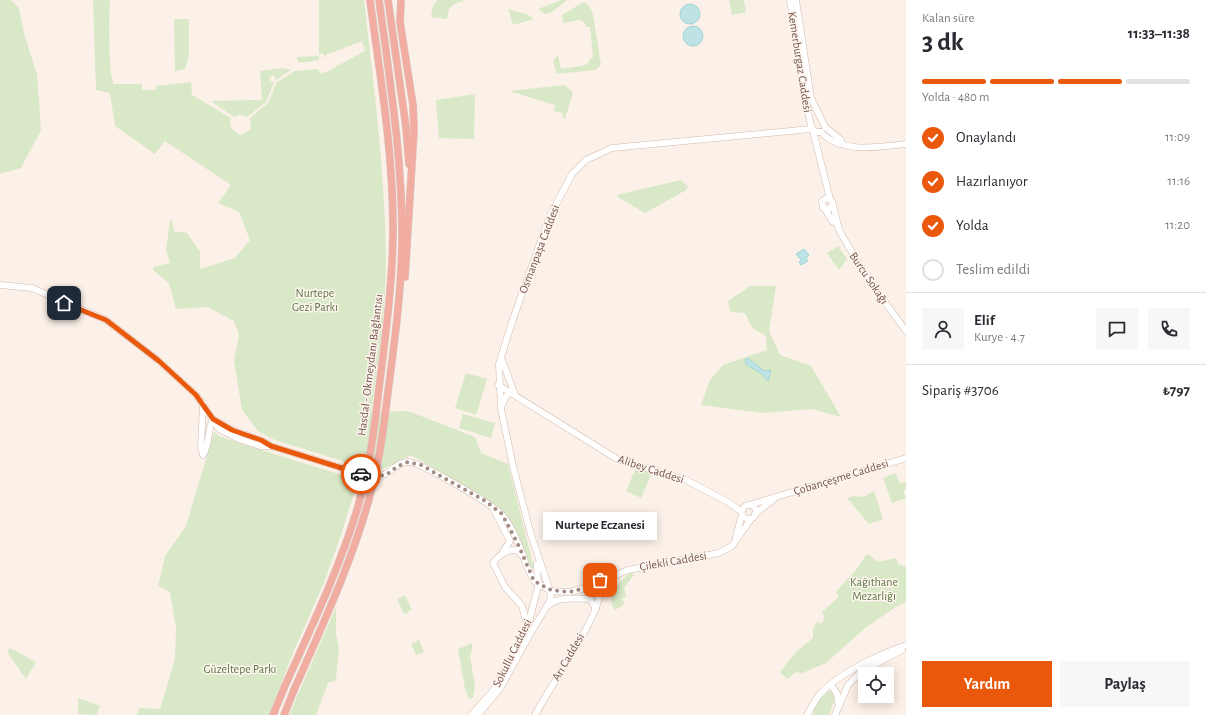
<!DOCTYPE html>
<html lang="tr">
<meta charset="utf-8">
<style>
body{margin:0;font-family:"Alegreya Sans",sans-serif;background:#f7f7f7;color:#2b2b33;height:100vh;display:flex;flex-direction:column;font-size:15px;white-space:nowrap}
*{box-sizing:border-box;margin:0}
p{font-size:13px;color:#7c7c81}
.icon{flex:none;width:22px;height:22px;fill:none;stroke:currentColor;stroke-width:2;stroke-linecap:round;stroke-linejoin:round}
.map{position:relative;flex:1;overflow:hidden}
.sheet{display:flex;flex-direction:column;background:#fff;width:300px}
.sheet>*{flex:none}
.fabs{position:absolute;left:858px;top:667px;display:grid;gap:8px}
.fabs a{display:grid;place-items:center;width:36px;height:36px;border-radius:0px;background:#fff;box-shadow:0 2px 10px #0003;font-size:20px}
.pin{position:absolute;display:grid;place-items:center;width:34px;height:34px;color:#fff;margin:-17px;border-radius:8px;box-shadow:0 2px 6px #0006}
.courier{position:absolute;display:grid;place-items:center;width:40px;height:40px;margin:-20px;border:3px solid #ea580c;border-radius:50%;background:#fff;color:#222;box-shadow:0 1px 5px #0007}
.bubble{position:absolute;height:28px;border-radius:0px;background:#fff;box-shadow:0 2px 10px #0003;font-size:13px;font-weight:600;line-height:28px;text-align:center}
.overview em{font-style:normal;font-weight:600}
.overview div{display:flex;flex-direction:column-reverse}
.overview{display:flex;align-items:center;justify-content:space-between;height:68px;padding:0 16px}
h1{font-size:26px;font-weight:600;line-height:30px}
.bar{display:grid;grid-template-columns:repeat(4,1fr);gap:6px 4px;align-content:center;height:48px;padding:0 16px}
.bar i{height:5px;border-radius:3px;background:#e1e1e2}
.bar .current{background:#ea580c}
.bar p{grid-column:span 4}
.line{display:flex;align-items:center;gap:10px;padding:0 16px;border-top:1px solid #e1e1e2}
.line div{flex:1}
.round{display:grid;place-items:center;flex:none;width:42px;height:42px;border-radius:0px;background:#f7f7f7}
ol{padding:0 16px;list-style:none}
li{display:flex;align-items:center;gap:12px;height:44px}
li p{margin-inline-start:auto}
li .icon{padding:4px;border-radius:50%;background:#ea580c;color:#fff;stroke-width:4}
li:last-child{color:#7c7c81}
li i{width:22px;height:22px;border:2px solid #e1e1e2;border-radius:50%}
.action{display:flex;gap:8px;margin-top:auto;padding:8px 16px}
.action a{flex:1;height:46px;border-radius:0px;background:#ea580c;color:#fff;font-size:16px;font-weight:600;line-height:46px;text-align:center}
.action a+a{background:#f7f7f7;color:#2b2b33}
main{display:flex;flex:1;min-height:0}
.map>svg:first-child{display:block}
</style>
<main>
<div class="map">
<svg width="906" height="715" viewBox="0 0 906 715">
<rect width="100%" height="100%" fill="#fbf1e8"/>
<g fill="#d9e8c7">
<path d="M0,0H11L19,8L24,34L37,74L41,130L21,168L0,174Z"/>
<path d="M93,0H110C109,14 108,75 114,84H142V90H156V86L191,82L192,95L231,118C228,126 233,133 242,135L251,129L250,118L268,103L277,82L295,71L318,69L320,74L326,72L365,51L362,41L326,55V57H324V54H319V0H325V2V0H364C374,86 385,172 386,259C386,310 378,362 371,412L408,411L475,437L481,453L508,464L534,568L529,569L522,546L497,506L411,455C389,467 376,476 352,464L275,440L259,432L242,410L234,361L239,335L234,321L207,307L176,309L169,283L153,270L154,267L170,263L166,250L170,220H172L174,231L187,233L200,252V269L235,258L250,240L239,212L218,203L231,185L165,141L155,154L115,126L110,93L96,90Z"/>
<path d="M437,0H463V1C452,4 448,7 447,19L431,17L433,6Z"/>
<path d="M561,0H567L552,12L545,14L538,9Z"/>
<path d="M729,0H744L746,12L732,15Z"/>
<path d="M582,3H587L593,14L601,65L595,70L557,74L553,61L558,55L561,69L586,65L589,62L590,58H593L590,27H586L585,23L580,20L563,23L562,15Z"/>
<path d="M508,9L526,14L534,19L513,25Z"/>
<path d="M174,19H189V55L185,69L175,71Z"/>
<path d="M319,56V60L299,63L296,57Z"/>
<path d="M283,68L291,70L276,80L274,75L270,77V81L274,82L266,102L247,117L240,114L234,117L211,101L262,100L260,71Z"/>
<path d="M564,85L573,92L565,119L562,118L563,113L554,111L555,105L509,91Z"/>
<path d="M475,94L474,139L439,138L436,100Z"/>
<path d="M681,180L688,187L686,190L645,213L619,198L617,195Z"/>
<path d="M838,246L847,259L839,270L827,253Z"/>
<path d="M750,286H776L769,331L780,355L811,366L841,417L812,409L763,413L701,405L710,380L723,365L767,350L766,336L752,328L745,313L730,312L728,301Z"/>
<path d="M466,373L487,379L476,415L455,408Z"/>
<path d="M463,414L495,423L491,438L459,428Z"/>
<path d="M214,432L219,436L242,444L358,480L341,535L324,583L293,653L269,715H137L139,708L160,709L175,659L176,628L170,592L158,586L165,556L186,526Z"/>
<path d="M636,468L652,473L641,498L626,491Z"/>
<path d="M895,473L900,483L906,482V489L903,491L906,498L892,503L883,478Z"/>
<path d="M874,491L883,519L869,524L847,498L854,496L864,497Z"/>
<path d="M868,554L878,562L896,558L898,564L906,567V602L894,608L864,629L826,663L800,674L798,671L787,679L780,672L797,651L813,638V629L817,622L821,624L825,618L822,612L839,597L836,592C843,583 863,565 864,557Z"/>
<path d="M631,573L634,575L624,588L626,597L622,599L625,604L615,610C604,598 620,579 631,573Z"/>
<path d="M405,595L412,610L404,614L397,599Z"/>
<path d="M336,607V634L339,648L336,680L328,683L316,715H289Z"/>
<path d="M419,640L424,652L416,655L411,644Z"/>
<path d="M472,643V651L470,655L475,687L473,698L469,699L465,689L458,649Z"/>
<path d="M10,648L36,662L26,679L7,652Z"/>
<path d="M831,690L835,698L829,715H813C813,705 823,695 831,690Z"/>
<path d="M78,698L100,706L96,715L78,714Z"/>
</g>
<g fill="#bde3e4" stroke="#a4d4d5">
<circle cx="690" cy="14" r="10"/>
<circle cx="693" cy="36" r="10"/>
<path d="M804,249L809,255L806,258L808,261L801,265L799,262L801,260L796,254Z"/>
<path d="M748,358L764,371L771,370L768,381L762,374L746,364L745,359Z"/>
</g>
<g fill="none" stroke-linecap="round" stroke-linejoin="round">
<g stroke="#d1b9af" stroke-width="7">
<g id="secondary">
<path d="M790,0L802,82L811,126L815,132H821"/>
<path d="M796,0L811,98L825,127"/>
<path d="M825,127L841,140L842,144"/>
<path d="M813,131L830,199"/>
<path d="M821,132C841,154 879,147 906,144"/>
<path d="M832,206L829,209L823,208L822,201L827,198L832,201L839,230L866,276L906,331"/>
<path d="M825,209L832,221L836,223"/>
<path d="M0,285L32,288L106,320L159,361L196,395L219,429L239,439L260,446H270"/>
<path d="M501,357L515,395"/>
<path d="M498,385L617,459L686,480L728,502L742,512"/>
<path d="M203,403L201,448L203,455C210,444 207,431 213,419"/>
<path d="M501,408L505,398L510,392"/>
<path d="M213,419L232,430L261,440L271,446L372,477C392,477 393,463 407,462C418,460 493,505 502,515C518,533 522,560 534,581L551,591L569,592L585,588L628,570L719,553L732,546L751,519"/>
<path d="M749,505L906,458"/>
<circle cx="749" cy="512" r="7"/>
<path d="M494,510L510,541L503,552"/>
<path d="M755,514L774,499"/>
<path d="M736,537L742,514"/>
<path d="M523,556L517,550C506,549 499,555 493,563L505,587L522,606L527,624"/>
<path d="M549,605C559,596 577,599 590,599L596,609"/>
<path d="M831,685L837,694L838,703"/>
<path d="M471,715L493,691L528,625L538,587L537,564"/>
<path d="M478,715L501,687L529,636L550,601L551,594L531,535L513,466L501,409L499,364L512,322L549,218L572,174L586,160L612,148L811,129"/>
<path d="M535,715C546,692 605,610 599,590C598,587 595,586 592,584"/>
<path d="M807,715C811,708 815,700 820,694C839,673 880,654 906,645"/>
<path d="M835,715L848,685L862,671L902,650"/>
</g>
</g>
<g stroke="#d8d0cd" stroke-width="8">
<g id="highway">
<path d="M370,0C380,75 393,151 393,227C393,286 384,346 377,405"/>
<path d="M379,0C390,81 403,162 402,244C401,298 393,353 386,407"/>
<path d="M388,0L406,127L409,164"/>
<path d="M401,0L400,22L413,105L414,130L405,277"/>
<path d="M273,715L284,688"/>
<path d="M284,715L294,690"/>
</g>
</g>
<use href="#secondary" stroke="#fff" stroke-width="6"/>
<use href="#highway" stroke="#f1ada2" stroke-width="7"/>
<g stroke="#d8d0cd" stroke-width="8" stroke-linecap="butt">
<g id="highway-bridge">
<path d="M284,688C310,630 338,572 357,510C367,476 373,441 377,405"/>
<path d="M294,690C323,624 354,558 372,488C379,461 383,434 386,407"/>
</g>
</g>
<use href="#highway-bridge" stroke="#f1ada2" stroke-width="7"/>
</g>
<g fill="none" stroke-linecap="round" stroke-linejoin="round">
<path stroke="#a38c83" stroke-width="4" stroke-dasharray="0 7.2" d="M361,474L372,477L386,475L398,466L408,462L421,465L485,501L502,514L517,542L534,581L551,590L569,592L585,588L600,580"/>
<path stroke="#ea580c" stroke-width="5" d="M64,303L106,320L159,361L196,395L213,419L232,430L261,440L271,446L361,474"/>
</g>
<g text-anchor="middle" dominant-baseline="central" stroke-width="3" stroke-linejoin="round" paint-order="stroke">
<g font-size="12" fill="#74564d" stroke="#fef5ee">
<text transform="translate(800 62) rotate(81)">Kemerburgaz Caddesi</text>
<text transform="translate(539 249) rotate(-69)">Osmanpaşa Caddesi</text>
<text transform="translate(869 278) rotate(56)">Burcu Sokağı</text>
<text transform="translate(370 365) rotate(-83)">Hasdal - Okmeydanı Bağlantısı</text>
<text transform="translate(651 469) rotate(18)">Alibey Caddesi</text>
<text transform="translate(841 477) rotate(-17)">Çobançeşme Caddesi</text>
<text transform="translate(673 561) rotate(-10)">Çilekli Caddesi</text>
<text transform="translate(512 653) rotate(-64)">Sokullu Caddesi</text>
<text transform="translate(568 657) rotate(-60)">Arı Caddesi</text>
</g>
<g font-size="12" fill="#5c7846" stroke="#fef5ee">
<text x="315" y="293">Nurtepe<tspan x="315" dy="14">Gezi Parkı</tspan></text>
<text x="874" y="582">Kağıthane<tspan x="874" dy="14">Mezarlığı</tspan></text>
<text x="240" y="669">Güzeltepe Parkı</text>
</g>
</g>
</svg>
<div class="fabs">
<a><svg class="icon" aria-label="locate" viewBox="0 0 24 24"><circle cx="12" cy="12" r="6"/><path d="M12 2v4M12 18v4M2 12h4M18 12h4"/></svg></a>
</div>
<div class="pin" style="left:600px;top:580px;background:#ea580c"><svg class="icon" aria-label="bag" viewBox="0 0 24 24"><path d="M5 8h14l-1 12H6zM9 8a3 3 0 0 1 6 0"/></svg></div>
<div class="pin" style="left:64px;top:303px;background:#1f2937"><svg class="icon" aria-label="home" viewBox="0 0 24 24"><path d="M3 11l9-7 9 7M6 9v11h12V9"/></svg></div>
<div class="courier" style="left:361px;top:474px"><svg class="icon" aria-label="car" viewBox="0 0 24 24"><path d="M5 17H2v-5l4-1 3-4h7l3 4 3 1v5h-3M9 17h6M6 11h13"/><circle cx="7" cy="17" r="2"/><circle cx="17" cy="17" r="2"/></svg></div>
<div class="bubble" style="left:543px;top:512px;width:114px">Nurtepe Eczanesi</div>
</div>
<section class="sheet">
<div class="overview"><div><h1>3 dk</h1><p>Kalan süre</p></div><em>11:33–11:38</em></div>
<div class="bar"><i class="current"></i><i class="current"></i><i class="current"></i><i></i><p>Yolda · 480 m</p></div>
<ol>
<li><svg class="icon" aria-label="check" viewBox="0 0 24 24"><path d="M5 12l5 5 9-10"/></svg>Onaylandı<p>11:09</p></li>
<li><svg class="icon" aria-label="check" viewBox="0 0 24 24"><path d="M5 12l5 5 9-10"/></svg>Hazırlanıyor<p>11:16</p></li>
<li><svg class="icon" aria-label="check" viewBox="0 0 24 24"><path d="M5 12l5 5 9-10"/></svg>Yolda<p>11:20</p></li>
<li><i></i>Teslim edildi</li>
</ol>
<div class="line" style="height:72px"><a class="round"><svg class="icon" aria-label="person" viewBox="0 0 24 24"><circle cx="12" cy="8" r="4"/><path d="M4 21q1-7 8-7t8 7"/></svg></a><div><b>Elif</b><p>Kurye · 4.7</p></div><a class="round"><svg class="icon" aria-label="chat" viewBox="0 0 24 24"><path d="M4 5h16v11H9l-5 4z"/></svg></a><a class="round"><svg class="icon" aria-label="phone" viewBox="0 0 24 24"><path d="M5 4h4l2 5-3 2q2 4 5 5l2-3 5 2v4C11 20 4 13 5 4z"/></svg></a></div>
<div class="line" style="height:52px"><div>Sipariş #3706</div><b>₺797</b></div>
<div class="action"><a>Yardım</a><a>Paylaş</a></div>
</section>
</main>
